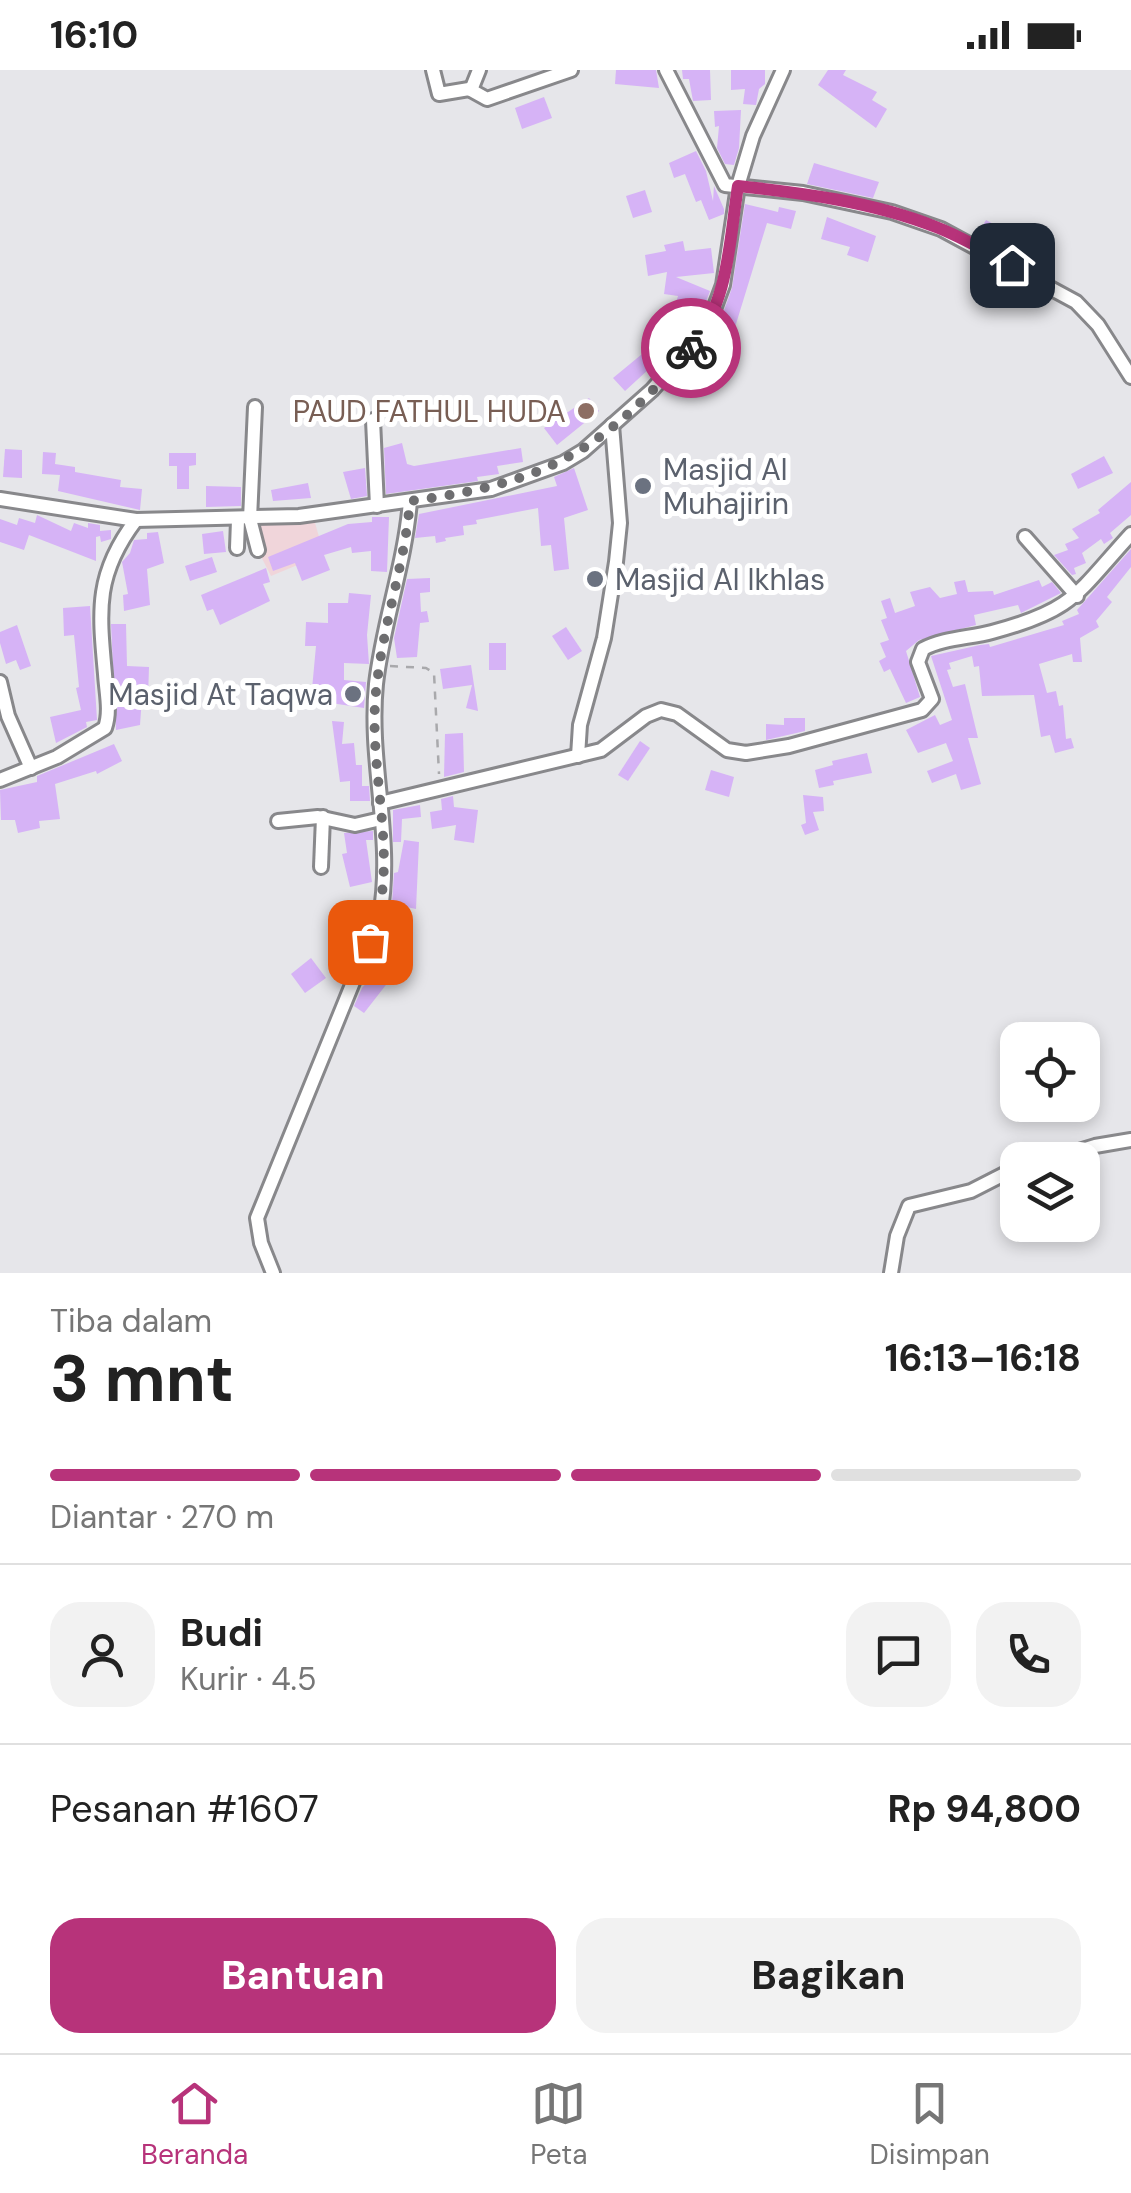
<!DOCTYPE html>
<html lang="id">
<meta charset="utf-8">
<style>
body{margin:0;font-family:"DM Sans",sans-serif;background:#f2f2f2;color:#222;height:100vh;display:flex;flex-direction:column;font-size:38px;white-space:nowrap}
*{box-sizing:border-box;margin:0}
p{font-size:32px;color:#767676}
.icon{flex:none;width:55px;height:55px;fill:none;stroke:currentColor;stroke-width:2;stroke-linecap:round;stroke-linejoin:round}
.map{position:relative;height:1203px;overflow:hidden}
.panel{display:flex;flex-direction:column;background:#fff;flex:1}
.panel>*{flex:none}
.buttons{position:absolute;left:1000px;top:952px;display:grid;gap:20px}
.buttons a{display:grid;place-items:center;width:100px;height:100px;border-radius:20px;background:#fff;box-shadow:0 5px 15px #0003;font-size:50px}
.pin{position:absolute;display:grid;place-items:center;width:85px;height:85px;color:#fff;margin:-42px;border-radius:20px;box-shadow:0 5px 15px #0006}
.courier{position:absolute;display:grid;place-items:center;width:100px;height:100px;margin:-50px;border:8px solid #b7337a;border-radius:50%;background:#fff;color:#222;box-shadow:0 2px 12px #0007}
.summary em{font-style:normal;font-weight:700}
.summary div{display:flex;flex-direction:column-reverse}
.summary{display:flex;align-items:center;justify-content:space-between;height:170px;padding:0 50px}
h1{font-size:65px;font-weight:700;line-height:75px}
.bar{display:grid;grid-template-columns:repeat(4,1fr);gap:15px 10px;align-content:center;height:120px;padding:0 50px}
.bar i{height:12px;border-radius:8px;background:#e0e0e0}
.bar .current{background:#b7337a}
.bar p{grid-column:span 4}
.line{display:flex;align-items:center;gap:25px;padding:0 50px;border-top:2px solid #e0e0e0}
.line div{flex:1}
.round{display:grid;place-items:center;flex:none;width:105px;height:105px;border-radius:30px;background:#f2f2f2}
.button{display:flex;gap:20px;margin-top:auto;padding:20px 50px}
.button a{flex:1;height:115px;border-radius:30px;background:#b7337a;color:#fff;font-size:40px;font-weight:700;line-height:115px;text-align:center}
.button a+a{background:#f2f2f2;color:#222}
.status{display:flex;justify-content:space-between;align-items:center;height:70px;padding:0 50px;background:#fff;direction:ltr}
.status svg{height:28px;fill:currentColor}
.menu{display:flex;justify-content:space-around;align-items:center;height:140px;border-top:2px solid #e0e0e0;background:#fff;font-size:28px;color:#767676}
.menu a{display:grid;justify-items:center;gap:5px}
.menu .current{color:#b7337a}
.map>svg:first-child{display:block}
</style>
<div class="status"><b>16:10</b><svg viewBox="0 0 49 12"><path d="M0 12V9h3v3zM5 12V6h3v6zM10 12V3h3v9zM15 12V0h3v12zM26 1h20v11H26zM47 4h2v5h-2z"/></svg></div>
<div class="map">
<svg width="1131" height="1203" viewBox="0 0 1131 1203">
<rect width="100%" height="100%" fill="#e6e6ea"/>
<path fill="#f0d5da" d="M313,446L324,484L271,506L245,455Z"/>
<g fill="#d6b3f6">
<path d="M616,0H656L659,18L615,14Z"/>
<path d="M682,0H710L711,30L693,31L689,9H683Z"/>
<path d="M731,0H765V14L759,19L756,35L743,34L745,19L731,20Z"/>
<path d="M828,0H846L843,5L877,22L872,30L887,39L876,58L818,15Z"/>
<path d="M544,27L552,48L522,59L515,38Z"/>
<path d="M741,40L739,78L734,95L725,94L717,78L719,56L715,57L714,41Z"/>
<path d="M696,81L706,101L713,131L714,116L724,139V144L709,150L701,130L696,132L685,104L674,108L669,93Z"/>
<path d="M814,93L879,112L873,128L807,114Z"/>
<path d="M645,120L652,142L633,148L626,126Z"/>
<path d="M745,134L778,142L779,137L796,141L791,159L767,153L736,254L714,289L704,282L716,263L732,218Z"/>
<path d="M827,147L876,166L868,192L847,185L850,177L821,169Z"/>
<path d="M986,150L1008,162L999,179L976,167Z"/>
<path d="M683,171L685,181L711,178L714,203L676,207L710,221L698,253L652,302L649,299L625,321L613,308L653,275L679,244L673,242L678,226L664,224L667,202L648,206L645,185L666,181L664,175Z"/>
<path d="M589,328L599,341L557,375L544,358Z"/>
<path d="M402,373L407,394L414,396L521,378L523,392L497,396L499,404L477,407L478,411L386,424L384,378Z"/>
<path d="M5,379L22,380V408L3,407Z"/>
<path d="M43,382L56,383L55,394L75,397V402L121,410L120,417L142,419L140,440L58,421L60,405L42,404Z"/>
<path d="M169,383H196V395L189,396V419H177V396H169Z"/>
<path d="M1104,386L1113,403L1078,419L1071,404Z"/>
<path d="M365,398L367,426L351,429L343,402Z"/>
<path d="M574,398L588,440L564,448L569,499L554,501L551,475L541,476L538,438L476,450L477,454L463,456L464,465L445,468L446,471L436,473L435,466L415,468L419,444L557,416L554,407Z"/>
<path d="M1131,412V445L1110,463L1113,468L1104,474L1101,469L1082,483L1086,493L1074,498L1076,504L1072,505L1054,485L1068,480L1065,474L1079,468L1072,459L1100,443L1098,440Z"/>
<path d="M308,413L311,428L273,431L271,420Z"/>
<path d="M206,416L241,417V436L206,437Z"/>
<path d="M37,445L71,461L74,453L88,458V453L100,455V461L111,460V469L101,472L100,466L96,467V491L29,465L24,480L0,472V449L17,455L19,448L35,453Z"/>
<path d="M372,447H389L387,502L371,501V481L352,483L351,477L324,485L330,500L302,511L295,493L273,501L268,487L348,454L372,452Z"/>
<path d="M223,461L226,482L204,484L202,464Z"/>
<path d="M158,462L164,493L147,499L150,535L124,541L123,525L128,524L122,492L130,483L134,470L147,469V463Z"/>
<path d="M1131,479V497L1107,527L1112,532L1096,551L1099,557L1080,568L1082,592H1073L1072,584L1039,594L1047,623L1056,621L1059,636L1063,635L1066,669L1071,668L1074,678L1055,683L1050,665L1041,667L1034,625L982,626L979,596L974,597L972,586L949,593L951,599L947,600L953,617L965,614L978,668H968L981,714L961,720L956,704L932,713L927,701L953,691L946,673L918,683L906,660L935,645L940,655L952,650L931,586L980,575L989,574L990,577L1064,555L1062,551L1079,544L1077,540Z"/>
<path d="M212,487L217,502L190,511L185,496Z"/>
<path d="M266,498L270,512L263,514L270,531L220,555L213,539L207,541L201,525Z"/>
<path d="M430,508V522L420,523L421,542L427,541L429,552L420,553L417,587L397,588L394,568L407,509Z"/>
<path d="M965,510L968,522L993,521L994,525L1039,510L1042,517L1052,512L1061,523L1021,543L1018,535L974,545L976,555L919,570L906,581L920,627L906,633L890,599L884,602L879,591L886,587L880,573L889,570L881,550L887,548L881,531L890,528L895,543L915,536L910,522L930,517L940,528L957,524L954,512Z"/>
<path d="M349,523L371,525L367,565L369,594L344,593V610L366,612L364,638L311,630L316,576H305L306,552L328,553V533H348Z"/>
<path d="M90,536L97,650L86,652L87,657L56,673L50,647L81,640L76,618L79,617L74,565L64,566L63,538Z"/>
<path d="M111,554H126L127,596L149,597L148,628L142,627L140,655L116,660Z"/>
<path d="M17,555L31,596L20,600L16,590L6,594L0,573V562Z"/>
<path d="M566,557L582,581L568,590L552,566Z"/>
<rect x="489" y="573" width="17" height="27"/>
<path d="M471,595L474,615L478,641L466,638L472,615L443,619L440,599Z"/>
<path d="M784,648H805V661L766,670V654L784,655Z"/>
<path d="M332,651L344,652L342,674L354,673L356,695H362V716H369L370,731H350V711L340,712Z"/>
<path d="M463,663L464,702L444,707L445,664Z"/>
<path d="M640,671L650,678L628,711L618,705Z"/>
<path d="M114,674L122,691L97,704L96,701L55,714L60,749L39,751L40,758L18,763L15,750H1L0,720L37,712V706Z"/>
<path d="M867,683L872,703L833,711L834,715L819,718L815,700L833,695L832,691Z"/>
<path d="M711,700L734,707L729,727L705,720Z"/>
<path d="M803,725L823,727L824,741L813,742L819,760L805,765L801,755L806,753Z"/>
<path d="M453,726L454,737L478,740L474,773L454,770L456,755L432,759L430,742L442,740L441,729Z"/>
<path d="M420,735L421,747L402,749L401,772H393V740Z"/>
<path d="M373,761V770H366L372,812L350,817L342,784L347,783L344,763Z"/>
<path d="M404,770L419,772L416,839L392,834L394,803L398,802Z"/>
<path d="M384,863L411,882L402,894L377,881Z"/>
<path d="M311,888L326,908L305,923L291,904Z"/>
<path d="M376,902L389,911L364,943L354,936L362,918Z"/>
</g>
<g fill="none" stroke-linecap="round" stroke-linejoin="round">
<g stroke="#88888b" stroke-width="18">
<g id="street">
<path d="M433,0L439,24L469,19L487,29L571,0"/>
<path d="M666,0L725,115L803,123L892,142L941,159L1076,232L1098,255L1131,307"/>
<path d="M471,20L479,0"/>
<path d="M255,337L250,449L258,480"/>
<path d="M373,350L377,436"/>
<path d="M0,429L136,450L299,446L491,419L563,393L583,381L652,320L707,258L723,215L738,116L753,66L783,0"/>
<path d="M1025,467L1077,526"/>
<path d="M237,478L238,450"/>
<path d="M0,612L8,646L31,698"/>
<path d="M578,686L580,655L604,568L616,492L620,453L612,355"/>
<path d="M0,710L57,687L105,658C111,641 106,622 105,604C99,540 95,504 136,450"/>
<path d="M380,733L601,680L646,646L661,640L677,644L727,680L746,683L789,676L922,640L932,629L918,592L923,579C943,568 970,568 992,562C1075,540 1077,523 1131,464"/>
<path d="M278,751L318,747L355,755L381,749"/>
<path d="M321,797L323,747"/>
<path d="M1049,1090L1095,1076L1131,1070"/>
<path d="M273,1203L261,1173L257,1148L380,846C394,769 368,692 376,614C383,552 405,494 410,431"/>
<path d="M891,1203L897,1166L909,1136L971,1121L1018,1097"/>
</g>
</g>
<path stroke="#a9a9ac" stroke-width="2.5" stroke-dasharray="8 8" stroke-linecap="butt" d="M390,596L426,598L434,603L439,704"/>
<use href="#street" stroke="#fff" stroke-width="12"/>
</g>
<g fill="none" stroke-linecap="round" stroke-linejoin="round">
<path stroke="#6e6e70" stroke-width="10" stroke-dasharray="0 18" d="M370,872C403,788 365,700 377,613C384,551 405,493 410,431C546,413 601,383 691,278"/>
<path stroke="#b7337a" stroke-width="12" d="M691,278C729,232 729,173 738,116C804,123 873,132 936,157C962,167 987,182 1012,195"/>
</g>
<circle fill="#8d6e63" stroke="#fff" stroke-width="4" cx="586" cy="341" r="10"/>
<g fill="#6b7280" stroke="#fff" stroke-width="4">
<circle cx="643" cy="416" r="10"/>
<circle cx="595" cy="509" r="10"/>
<circle cx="353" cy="624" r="10"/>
</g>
<g text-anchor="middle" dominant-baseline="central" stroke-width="10" stroke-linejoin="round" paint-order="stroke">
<g font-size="30" fill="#785e54" stroke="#fff" text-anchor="end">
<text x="566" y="341">PAUD FATHUL HUDA</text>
</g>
<g font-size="30" fill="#5b616d" stroke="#fff" text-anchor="start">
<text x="663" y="399">Masjid Al<tspan x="663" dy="34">Muhajirin</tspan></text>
<text x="615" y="509">Masjid Al Ikhlas</text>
<text x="333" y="624" text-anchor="end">Masjid At Taqwa</text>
</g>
</g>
</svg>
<div class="buttons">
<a><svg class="icon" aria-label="locate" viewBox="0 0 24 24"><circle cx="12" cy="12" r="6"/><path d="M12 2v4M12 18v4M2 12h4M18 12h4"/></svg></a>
<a><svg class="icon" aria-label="layers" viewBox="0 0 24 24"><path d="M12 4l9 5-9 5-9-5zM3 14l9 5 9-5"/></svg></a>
</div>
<div class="pin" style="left:370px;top:872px;background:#ea580c"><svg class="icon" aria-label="bag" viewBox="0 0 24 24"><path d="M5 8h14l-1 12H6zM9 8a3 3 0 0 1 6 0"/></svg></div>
<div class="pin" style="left:1012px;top:195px;background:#1f2937"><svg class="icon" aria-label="home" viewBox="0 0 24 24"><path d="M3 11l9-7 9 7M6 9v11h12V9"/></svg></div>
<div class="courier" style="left:691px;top:278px"><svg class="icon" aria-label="bike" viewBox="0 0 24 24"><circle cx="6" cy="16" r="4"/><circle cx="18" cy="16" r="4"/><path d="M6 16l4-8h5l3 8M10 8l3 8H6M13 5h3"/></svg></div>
</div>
<section class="panel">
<div class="summary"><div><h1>3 mnt</h1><p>Tiba dalam</p></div><em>16:13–16:18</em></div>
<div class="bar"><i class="current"></i><i class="current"></i><i class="current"></i><i></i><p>Diantar · 270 m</p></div>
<div class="line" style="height:180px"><a class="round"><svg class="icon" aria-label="person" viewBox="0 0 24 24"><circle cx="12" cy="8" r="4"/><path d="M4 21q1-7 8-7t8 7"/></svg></a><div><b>Budi</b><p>Kurir · 4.5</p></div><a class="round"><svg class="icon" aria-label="chat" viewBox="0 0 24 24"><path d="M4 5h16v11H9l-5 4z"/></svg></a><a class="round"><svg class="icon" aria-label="phone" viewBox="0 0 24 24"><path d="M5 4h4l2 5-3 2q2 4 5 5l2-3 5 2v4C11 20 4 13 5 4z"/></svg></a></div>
<div class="line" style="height:130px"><div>Pesanan #1607</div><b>Rp 94,800</b></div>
<div class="button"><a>Bantuan</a><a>Bagikan</a></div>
</section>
<nav class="menu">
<a class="current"><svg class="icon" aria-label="home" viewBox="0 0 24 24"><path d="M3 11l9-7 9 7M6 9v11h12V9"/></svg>Beranda</a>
<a><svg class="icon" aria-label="map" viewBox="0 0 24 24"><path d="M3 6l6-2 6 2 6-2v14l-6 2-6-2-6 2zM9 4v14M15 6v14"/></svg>Peta</a>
<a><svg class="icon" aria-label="saved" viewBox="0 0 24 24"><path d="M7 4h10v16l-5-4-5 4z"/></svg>Disimpan</a>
</nav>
